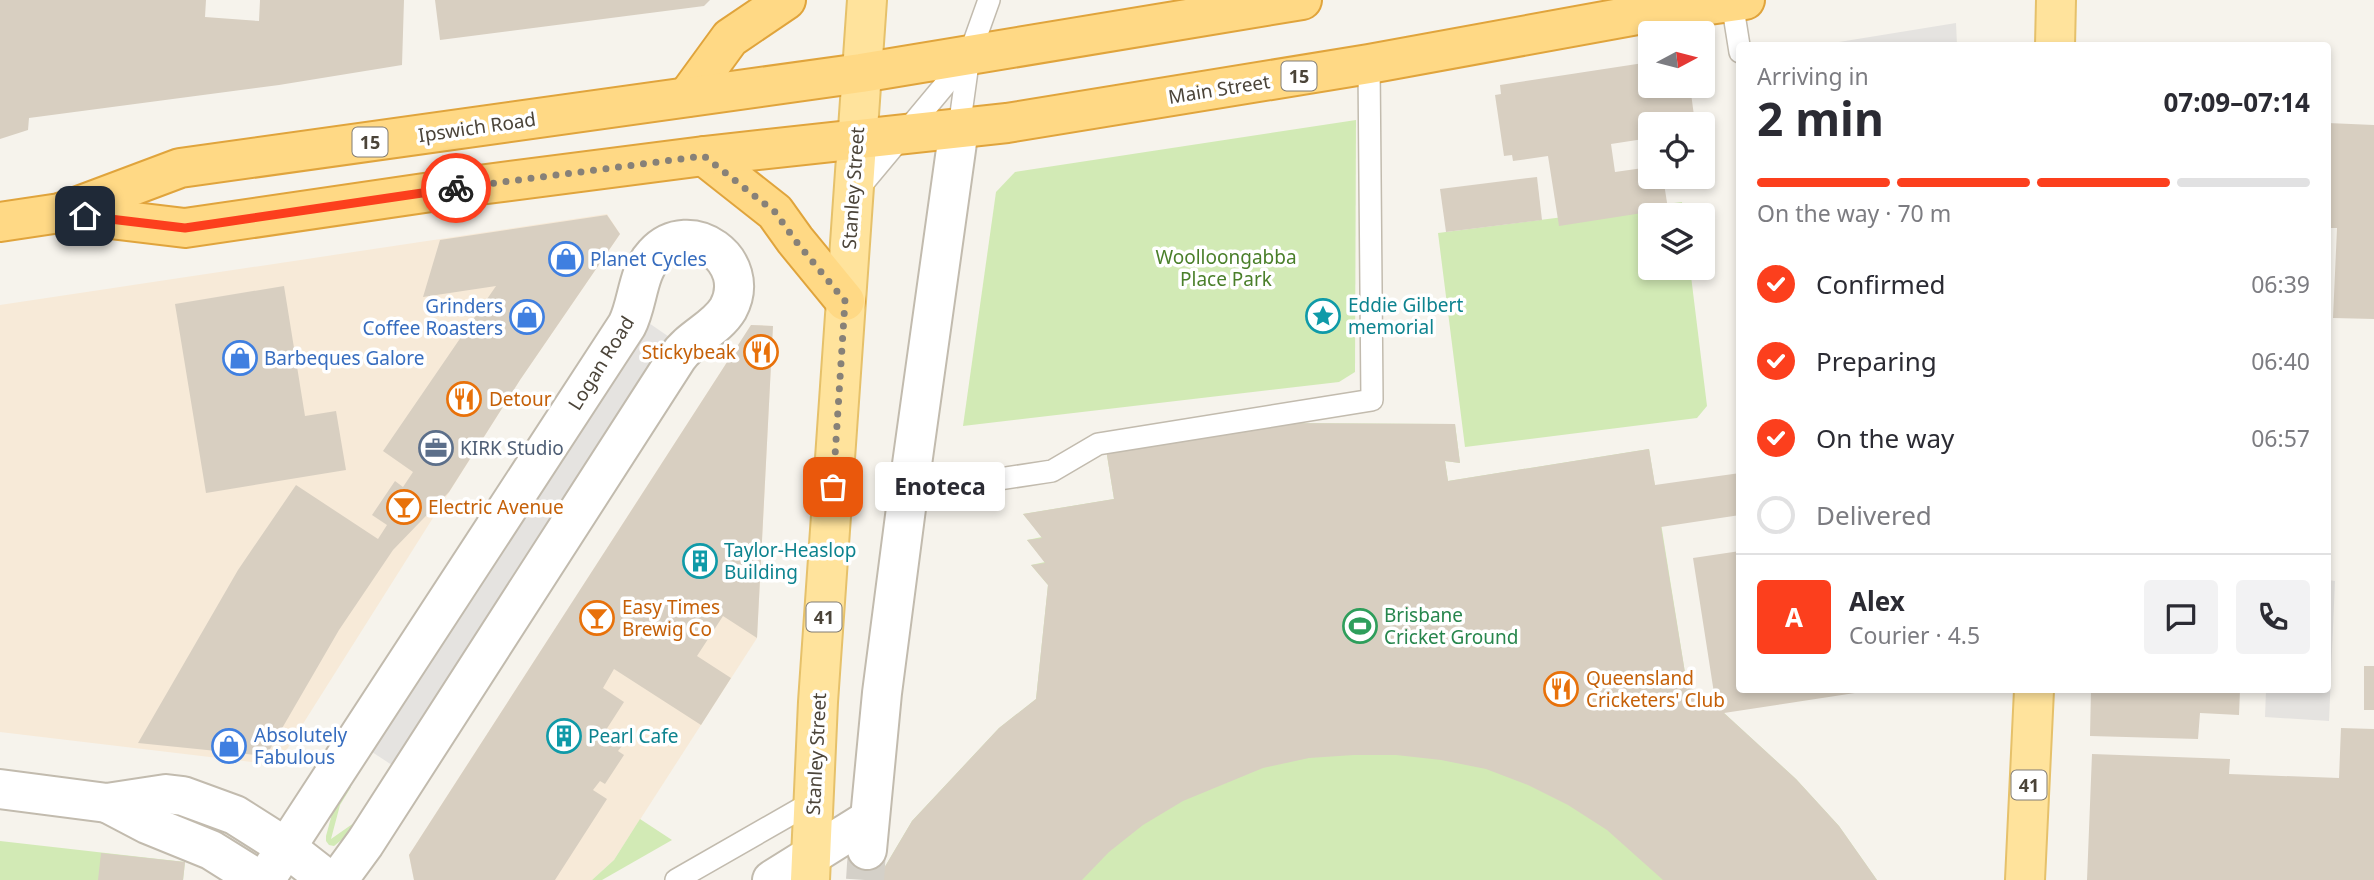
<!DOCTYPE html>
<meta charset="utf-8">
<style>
body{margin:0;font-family:"Noto Sans",sans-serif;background:#f2f2f3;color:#2b2b33;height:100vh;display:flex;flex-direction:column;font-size:26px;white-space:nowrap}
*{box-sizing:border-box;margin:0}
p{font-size:23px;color:#7c7c81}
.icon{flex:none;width:38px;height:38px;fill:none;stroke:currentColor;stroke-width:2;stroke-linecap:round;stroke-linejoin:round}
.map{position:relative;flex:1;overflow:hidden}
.details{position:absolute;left:1736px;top:42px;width:595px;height:651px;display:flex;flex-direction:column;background:#fff;border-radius:7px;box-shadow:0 4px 10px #0003}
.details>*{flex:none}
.needle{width:46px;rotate:83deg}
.buttons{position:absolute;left:1638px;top:21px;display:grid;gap:14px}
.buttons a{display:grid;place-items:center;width:77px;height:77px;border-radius:7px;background:#fff;box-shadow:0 4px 10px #0003;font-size:35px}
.pin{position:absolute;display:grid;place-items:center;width:60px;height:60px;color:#fff;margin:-30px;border-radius:14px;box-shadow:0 4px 10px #0006}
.courier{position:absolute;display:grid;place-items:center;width:70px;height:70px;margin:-35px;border:5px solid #fc3f1d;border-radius:50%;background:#fff;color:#222;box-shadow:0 2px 9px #0007}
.bubble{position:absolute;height:49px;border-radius:7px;background:#fff;box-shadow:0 4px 10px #0003;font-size:23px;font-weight:700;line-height:49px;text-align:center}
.summary em{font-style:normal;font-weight:700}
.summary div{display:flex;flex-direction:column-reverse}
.summary{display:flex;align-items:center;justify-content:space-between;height:119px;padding:0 21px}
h1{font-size:46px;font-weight:700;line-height:52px}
.bar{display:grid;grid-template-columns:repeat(4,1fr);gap:10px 7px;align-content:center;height:84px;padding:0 21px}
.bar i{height:9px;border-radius:5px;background:#e1e1e2}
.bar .selected{background:#fc3f1d}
.bar p{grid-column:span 4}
.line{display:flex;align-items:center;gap:18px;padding:0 21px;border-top:2px solid #e1e1e2}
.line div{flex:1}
.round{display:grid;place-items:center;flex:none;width:74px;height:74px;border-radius:7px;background:#f2f2f3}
ol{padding:0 21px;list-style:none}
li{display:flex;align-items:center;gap:21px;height:77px}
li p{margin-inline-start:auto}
li .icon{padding:7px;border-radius:50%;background:#fc3f1d;color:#fff;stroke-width:4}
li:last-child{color:#7c7c81}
li i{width:38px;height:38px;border:4px solid #e1e1e2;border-radius:50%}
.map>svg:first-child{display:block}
</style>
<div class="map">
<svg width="2374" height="880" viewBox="0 0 2374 880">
<rect width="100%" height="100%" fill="#f6f3ec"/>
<g fill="#f7ead8">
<path d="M607,214L620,234L520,380L277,765L0,732V305Z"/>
<path d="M751,325L773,326L757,638L614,860L592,880H414L409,855Z"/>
</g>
<g fill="#d2eab5">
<path d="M1356,120L1355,372L1339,382L963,426L996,192L1015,172Z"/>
<path d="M1682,202L1683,215H1650V268H1690L1707,406L1697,418L1465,447L1438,233Z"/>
<path d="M1269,423L1455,424L1460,463L1445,461L1448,481L1649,449L1687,685L1716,706L1717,714L1724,713L1796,779L1839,826L1877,880H877L912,821L999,728L1036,699L1048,585L1031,565L1045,562L1027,540L1042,537L1023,514L1114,499L1106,449Z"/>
<path d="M347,784L351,787L340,805L331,839L361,818L364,822L334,846L329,845L326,841V836L335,803Z"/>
<path d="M640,819L672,840L602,880H592L614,860Z"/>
<path d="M0,841L185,862L183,880H0Z"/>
</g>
<g fill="#e5e3e0">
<path d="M1956,23L1957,45H1840L1839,42Z"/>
<path d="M646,321L675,341L398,769L369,750Z"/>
<path d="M2328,580L2335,581L2329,721L2265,717L2266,690H2328Z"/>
</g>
<g fill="#d8cfc1">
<path d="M0,0H206L205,17L259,21L260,0H404L402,65L279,85L29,118L28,130L0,139Z"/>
<path d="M435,0H710L704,6L440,40Z"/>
<path d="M1650,62V86H1690L1695,123L1650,124V138L1611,144L1615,172L1650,167V177H1663L1668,209L1559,226L1548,156L1513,161L1512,155L1504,156L1495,95L1501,94L1500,85Z"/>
<path d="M2328,123L2374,125V319L2333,318L2337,228H2328Z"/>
<path d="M1537,177L1542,220L1446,232L1440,189Z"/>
<path d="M607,215L620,234L520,380L449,492L393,550L339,630L266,756L138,743L238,570L296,485L378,539L387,525L372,515L395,481L403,487L413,472L383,451L496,286L423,297L440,240Z"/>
<path d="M284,286L305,416L336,411L346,470L206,493L175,304Z"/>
<path d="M751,325L773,326L757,638L723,616L697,656L731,678L701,725L614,669L603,688L624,702L606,730L625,742L618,751L624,755L605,784L600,781L593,790L607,799L555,880H414L409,855Z"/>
<path d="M1269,423L1455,424L1460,463L1445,461L1448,481L1649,449L1655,485L1740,473V515L1661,527L1687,685L1716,706L1693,558L1740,551V690L1868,691L1724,713L1796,779L1839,826L1877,880H1663L1607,830L1568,805L1528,785L1486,769L1441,760L1396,755H1354L1309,758L1263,768L1183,801L1143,825L1109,852L1082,880H877L912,821L999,728L1036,699L1048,585L1031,565L1045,563L1027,540L1042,538L1023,514L1114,499L1106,449Z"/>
<rect x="2364" y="666" width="10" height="44"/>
<path d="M2091,690H2240L2239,715L2200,713L2198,739L2090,736Z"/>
<path d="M2341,728L2374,729V880H2087L2092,754L2230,759L2229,774L2339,778Z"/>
<path d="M101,853L185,862L183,880H98Z"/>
</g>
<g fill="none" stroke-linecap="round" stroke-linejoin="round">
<path stroke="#d4d0c8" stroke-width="38" stroke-dasharray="38 19" stroke-linecap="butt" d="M865,880L867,850"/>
<g stroke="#c2bbae" stroke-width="24">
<g id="service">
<path d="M1732,2L1740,52"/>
<path d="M959,128L969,56L989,0"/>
<path d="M858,189L969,56"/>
<path d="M908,493L1052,471L1098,444L1372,400L1369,64"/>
<path d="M676,880L814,801"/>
</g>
</g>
<g stroke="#c2bbae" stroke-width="42">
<g id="minor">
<path d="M0,789L107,803L166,794L183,796L235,815L287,848L328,880"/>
<path d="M107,803L147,824L211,850L259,880"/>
<path d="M867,850L882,693L908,493L959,128"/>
<path d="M265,880L627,325C638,304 637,273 654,255C690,215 754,261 728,309C716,329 690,338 677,358L365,843L338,880"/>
<path d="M772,880L868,820"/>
</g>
</g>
<g stroke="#e6c16a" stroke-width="42">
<g id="primary">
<path d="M2055,46L2056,0"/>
<path d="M810,880L818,702L867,0"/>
<path d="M2025,880L2034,690"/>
</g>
</g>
<g stroke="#e0a43c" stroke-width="42">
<g id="trunk">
<path d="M687,97L730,38L786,0"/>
<path d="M704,156L775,212L795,240L845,301"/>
<path d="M60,213L185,228L479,185L704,156L1007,123L1369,64L1637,15L1745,0"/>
<path d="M0,222L60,213L180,168L861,73L1302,0"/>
</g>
</g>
<use href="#service" stroke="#fff" stroke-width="21"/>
<use href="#minor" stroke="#fff" stroke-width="38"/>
<use href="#primary" stroke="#ffe39c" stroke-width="38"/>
<use href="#trunk" stroke="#ffd985" stroke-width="38"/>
</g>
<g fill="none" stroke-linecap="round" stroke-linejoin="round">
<path stroke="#878178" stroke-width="7" stroke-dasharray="0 12.6" d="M456,188L704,156L775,212L795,240L845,301L833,487"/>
<path stroke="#fc3f1d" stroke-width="9" d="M85,216L185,228L456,188"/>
</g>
<defs>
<g id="shop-ring" transform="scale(1.75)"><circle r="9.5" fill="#fff" stroke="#3f7fe0" stroke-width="1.5"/><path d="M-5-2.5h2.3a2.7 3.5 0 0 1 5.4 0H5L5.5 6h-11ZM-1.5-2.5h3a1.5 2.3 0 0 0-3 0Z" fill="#3f7fe0"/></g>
<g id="sight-ring" transform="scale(1.75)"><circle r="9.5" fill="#fff" stroke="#0f9aa8" stroke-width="1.5"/><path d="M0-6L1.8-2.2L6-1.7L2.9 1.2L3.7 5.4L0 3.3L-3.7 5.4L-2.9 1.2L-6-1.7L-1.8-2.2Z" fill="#0f9aa8"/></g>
<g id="restaurant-ring" transform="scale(1.75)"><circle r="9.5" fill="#fff" stroke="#e8710a" stroke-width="1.5"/><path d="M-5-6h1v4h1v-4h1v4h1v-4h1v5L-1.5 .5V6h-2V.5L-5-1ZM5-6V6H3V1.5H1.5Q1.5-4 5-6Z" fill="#e8710a"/></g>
<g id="office-ring" transform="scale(1.75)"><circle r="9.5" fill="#fff" stroke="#5c6f8a" stroke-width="1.5"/><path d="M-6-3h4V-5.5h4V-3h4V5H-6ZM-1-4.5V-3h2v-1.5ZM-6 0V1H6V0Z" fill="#5c6f8a"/></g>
<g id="bar-ring" transform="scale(1.75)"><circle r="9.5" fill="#fff" stroke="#e8710a" stroke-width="1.5"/><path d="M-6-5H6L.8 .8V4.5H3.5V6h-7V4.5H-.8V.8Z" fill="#e8710a"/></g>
<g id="building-ring" transform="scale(1.75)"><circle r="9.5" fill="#fff" stroke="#0f9aa8" stroke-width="1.5"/><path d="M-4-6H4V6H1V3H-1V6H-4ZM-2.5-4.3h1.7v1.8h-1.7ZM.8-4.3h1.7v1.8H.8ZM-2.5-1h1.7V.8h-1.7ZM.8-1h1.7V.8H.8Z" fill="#0f9aa8"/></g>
<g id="stadium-ring" transform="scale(1.75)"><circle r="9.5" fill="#fff" stroke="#2e9e5b" stroke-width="1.5"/><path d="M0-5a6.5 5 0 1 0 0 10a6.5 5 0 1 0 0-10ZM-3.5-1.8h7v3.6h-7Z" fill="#2e9e5b"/></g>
</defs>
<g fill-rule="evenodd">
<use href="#shop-ring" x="566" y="259"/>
<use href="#sight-ring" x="1323" y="316"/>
<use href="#shop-ring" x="527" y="317"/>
<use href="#restaurant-ring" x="761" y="352"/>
<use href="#shop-ring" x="240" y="358"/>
<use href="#restaurant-ring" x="464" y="399"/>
<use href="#office-ring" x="436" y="448"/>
<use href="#bar-ring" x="404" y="507"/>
<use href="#building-ring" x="700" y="561"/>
<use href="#bar-ring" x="597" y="618"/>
<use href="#stadium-ring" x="1360" y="626"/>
<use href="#restaurant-ring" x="1561" y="689"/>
<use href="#building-ring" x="564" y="736"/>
<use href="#shop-ring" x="229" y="746"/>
</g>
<g text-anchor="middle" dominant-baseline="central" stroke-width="7" stroke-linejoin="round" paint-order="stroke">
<g fill="#fff" stroke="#817c74" stroke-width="2">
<rect x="1281.5" y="61.5" width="35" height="29" rx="5"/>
<rect x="352.5" y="127.5" width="35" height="29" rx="5"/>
<rect x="806.5" y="602.5" width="35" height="29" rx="5"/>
<rect x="2011.5" y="770.5" width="35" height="29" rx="5"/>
</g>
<g font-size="18" font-weight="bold" fill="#4b4439">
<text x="1299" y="76">15</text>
<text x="370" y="142">15</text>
<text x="824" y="617">41</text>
<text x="2029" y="785">41</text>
</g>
<g font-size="19" fill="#4b4439" stroke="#fff">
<text transform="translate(1219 89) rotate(-9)">Main Street</text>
<text transform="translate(477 127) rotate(-8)">Ipswich Road</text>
<text transform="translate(853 188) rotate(-86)">Stanley Street</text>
<text transform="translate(601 363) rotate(-58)">Logan Road</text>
<text transform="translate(816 754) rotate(-87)">Stanley Street</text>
</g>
<g font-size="19" fill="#4a7f2a" stroke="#fff">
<text x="1226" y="257">Woolloongabba<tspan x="1226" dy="22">Place Park</tspan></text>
</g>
<g font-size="19" fill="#366cbe" stroke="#fff" text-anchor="start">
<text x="590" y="259">Planet Cycles</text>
<text x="503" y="306" text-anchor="end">Grinders<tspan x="503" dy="22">Coffee Roasters</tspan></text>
<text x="264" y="358">Barbeques Galore</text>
<text x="254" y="735">Absolutely<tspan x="254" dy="22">Fabulous</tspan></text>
</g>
<g font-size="19" fill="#0d838f" stroke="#fff" text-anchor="start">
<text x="1348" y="305">Eddie Gilbert<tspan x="1348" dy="22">memorial</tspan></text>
<text x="724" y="550">Taylor-Heaslop<tspan x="724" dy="22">Building</tspan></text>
<text x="588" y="736">Pearl Cafe</text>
</g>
<g font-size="19" fill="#c56008" stroke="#fff" text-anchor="start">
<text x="736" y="352" text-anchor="end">Stickybeak</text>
<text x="489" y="399">Detour</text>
<text x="428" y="507">Electric Avenue</text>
<text x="622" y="607">Easy Times<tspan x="622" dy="22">Brewig Co</tspan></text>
<text x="1586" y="678">Queensland<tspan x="1586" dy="22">Cricketers' Club</tspan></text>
</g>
<g font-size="19" fill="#4e5e75" stroke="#fff" text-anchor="start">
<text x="460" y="448">KIRK Studio</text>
</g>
<g font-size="19" fill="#27864d" stroke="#fff" text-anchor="start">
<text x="1384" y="615">Brisbane<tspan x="1384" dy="22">Cricket Ground</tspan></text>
</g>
</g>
</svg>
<div class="buttons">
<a><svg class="needle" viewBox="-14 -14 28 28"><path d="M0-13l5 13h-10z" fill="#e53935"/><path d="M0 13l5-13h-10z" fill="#7c7c81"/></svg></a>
<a><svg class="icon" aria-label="locate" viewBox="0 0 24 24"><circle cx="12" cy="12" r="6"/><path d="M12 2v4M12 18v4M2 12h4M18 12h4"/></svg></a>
<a><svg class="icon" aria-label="layers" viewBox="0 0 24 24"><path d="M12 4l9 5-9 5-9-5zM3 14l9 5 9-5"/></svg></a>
</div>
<div class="pin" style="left:833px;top:487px;background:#ea580c"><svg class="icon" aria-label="bag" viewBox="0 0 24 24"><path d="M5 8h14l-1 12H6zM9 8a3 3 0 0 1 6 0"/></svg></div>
<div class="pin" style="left:85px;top:216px;background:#1f2937"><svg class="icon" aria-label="home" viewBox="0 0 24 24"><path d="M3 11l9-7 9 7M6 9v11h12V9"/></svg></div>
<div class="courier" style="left:456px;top:188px"><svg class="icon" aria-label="bike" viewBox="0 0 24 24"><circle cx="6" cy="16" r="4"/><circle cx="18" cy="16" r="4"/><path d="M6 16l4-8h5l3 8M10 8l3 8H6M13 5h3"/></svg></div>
<div class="bubble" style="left:875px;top:462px;width:130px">Enoteca</div>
<section class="details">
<div class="summary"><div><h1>2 min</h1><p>Arriving in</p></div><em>07:09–07:14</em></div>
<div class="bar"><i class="selected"></i><i class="selected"></i><i class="selected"></i><i></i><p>On the way · 70 m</p></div>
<ol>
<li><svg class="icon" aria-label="check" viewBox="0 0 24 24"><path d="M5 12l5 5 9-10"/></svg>Confirmed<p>06:39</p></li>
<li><svg class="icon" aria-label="check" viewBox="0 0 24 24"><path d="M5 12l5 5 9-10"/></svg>Preparing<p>06:40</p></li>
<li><svg class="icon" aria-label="check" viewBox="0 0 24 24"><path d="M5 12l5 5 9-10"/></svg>On the way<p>06:57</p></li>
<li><i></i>Delivered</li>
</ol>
<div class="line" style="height:126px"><b class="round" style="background:#fc3f1d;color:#fff">A</b><div><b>Alex</b><p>Courier · 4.5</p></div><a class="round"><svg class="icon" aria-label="chat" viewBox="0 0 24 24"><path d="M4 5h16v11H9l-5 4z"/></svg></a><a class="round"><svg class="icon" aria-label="phone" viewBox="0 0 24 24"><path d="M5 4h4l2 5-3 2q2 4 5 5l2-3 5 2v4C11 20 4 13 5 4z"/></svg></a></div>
</section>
</div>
